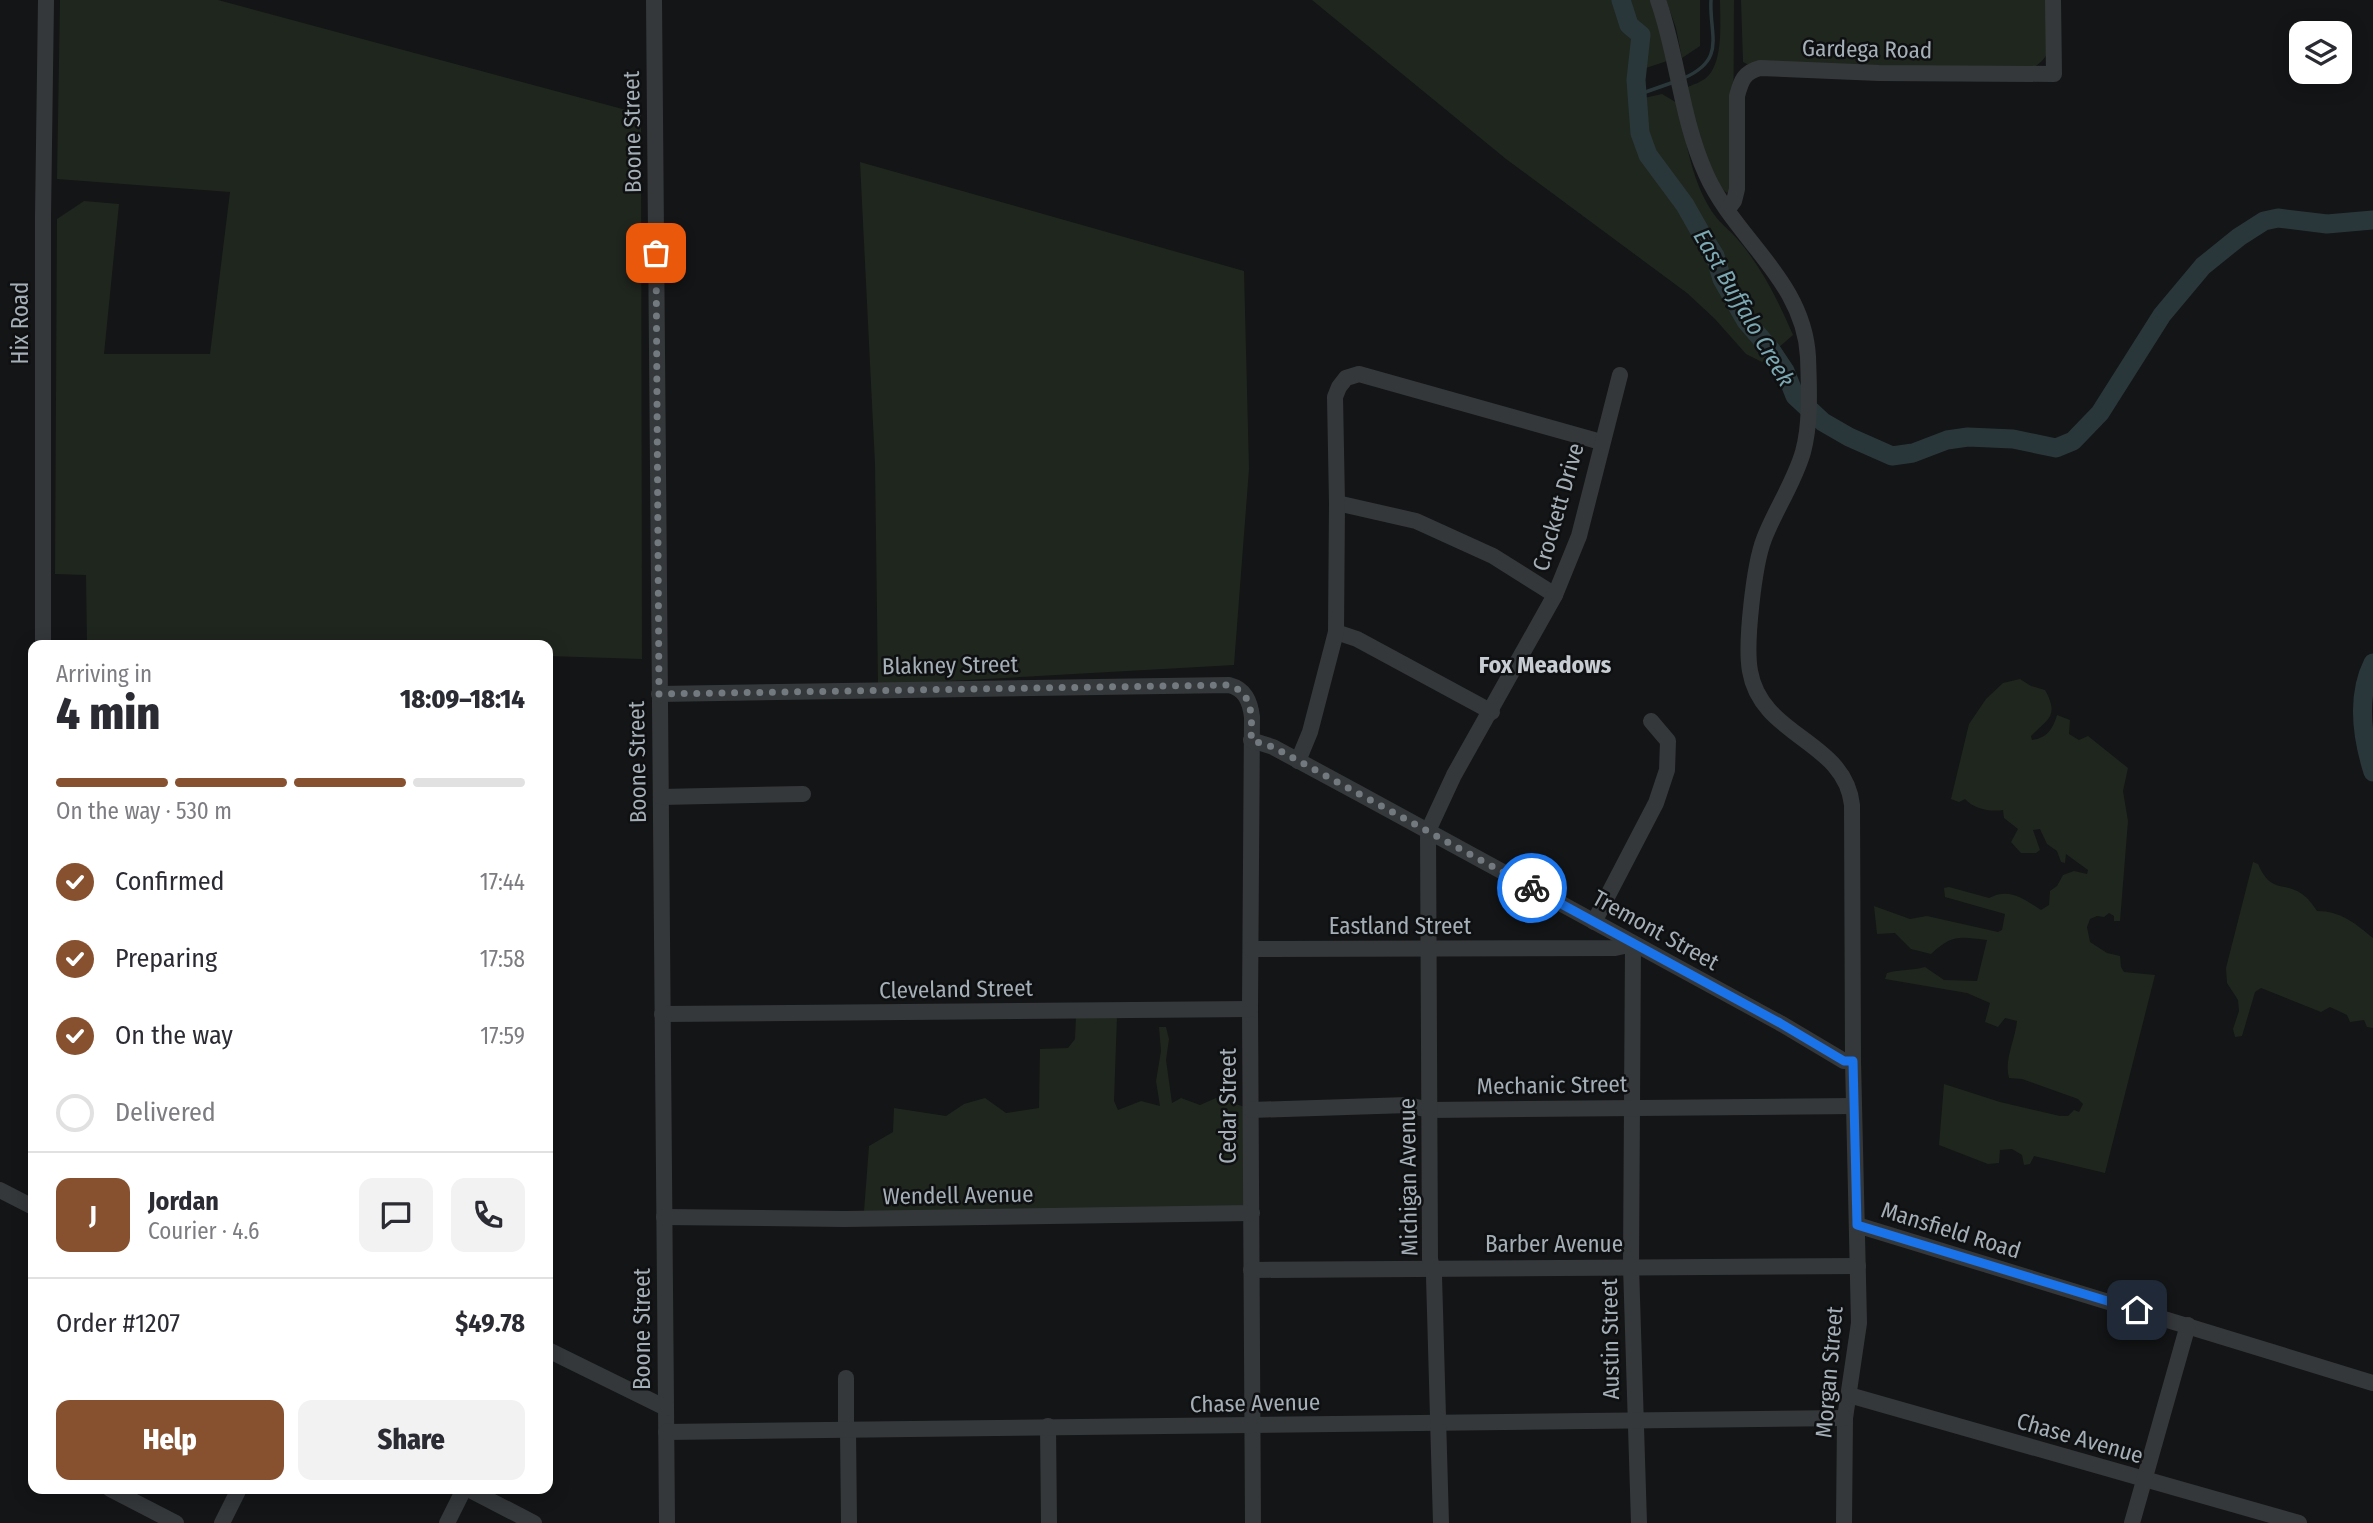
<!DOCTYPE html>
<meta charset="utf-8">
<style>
body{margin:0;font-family:"Fira Sans Condensed",sans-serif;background:#f2f2f3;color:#2b2b33;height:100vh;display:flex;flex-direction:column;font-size:26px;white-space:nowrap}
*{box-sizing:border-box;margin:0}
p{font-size:23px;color:#7c7c81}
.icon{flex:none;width:38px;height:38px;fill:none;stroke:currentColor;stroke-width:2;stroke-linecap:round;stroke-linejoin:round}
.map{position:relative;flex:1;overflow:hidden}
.details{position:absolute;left:28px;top:640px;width:525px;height:854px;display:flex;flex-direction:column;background:#fff;border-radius:14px;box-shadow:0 4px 18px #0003}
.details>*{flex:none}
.buttons{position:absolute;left:2289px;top:21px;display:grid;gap:14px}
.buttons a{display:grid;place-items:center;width:63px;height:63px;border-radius:14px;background:#fff;box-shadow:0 4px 18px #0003;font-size:35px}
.pin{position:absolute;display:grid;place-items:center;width:60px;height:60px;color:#fff;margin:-30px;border-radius:14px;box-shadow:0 4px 10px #0006}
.courier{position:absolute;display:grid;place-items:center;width:70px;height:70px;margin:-35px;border:5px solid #1a73e8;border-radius:50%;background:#fff;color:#222;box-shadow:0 2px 9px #0007}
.head em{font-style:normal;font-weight:800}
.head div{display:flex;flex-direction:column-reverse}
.head{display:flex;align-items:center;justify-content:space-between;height:119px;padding:0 28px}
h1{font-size:46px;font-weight:800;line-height:52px}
.bar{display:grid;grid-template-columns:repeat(4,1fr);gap:10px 7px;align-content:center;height:84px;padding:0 28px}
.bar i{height:9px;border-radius:5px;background:#e1e1e2}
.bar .active{background:#87502f}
.bar p{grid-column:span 4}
.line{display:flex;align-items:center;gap:18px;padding:0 28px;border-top:2px solid #e1e1e2}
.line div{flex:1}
.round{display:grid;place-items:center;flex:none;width:74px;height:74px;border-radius:14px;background:#f2f2f3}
ol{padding:0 28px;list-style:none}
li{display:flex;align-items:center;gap:21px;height:77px}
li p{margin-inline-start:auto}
li .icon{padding:7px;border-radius:50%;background:#87502f;color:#fff;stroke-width:4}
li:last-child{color:#7c7c81}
li i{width:38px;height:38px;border:4px solid #e1e1e2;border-radius:50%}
.action{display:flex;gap:14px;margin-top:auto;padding:14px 28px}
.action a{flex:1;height:80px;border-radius:14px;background:#87502f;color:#fff;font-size:28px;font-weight:800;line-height:80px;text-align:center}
.action a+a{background:#f2f2f3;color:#2b2b33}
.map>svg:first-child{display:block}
</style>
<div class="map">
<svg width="2373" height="1523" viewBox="0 0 2373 1523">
<rect width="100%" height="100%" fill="#141516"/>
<g fill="#1f261e">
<path d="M60,0H218L641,114L642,659L548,656V646H87L86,575L55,574L57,219L84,201L119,204L104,354H210L230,192L57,179Z"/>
<path d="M1312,0H1652L1670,60L1643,69L1644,98L1662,94L1679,104C1686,142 1692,185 1716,217C1723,226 1732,232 1739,241C1762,268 1779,302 1793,335L1762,362L1746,354L1715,319L1687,293L1506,159Z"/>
<path d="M1666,0H1700V46L1682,58L1676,28Z"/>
<path d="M1720,0H1734L1733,186L1727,193C1705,176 1693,115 1686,88C1692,85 1701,82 1706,78C1724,63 1720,21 1720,0Z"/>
<path d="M1741,0H2049C2050,27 2059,62 2025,70L1747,64L1743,62Z"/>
<path d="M860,162L1244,271L1249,469L1234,665L878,685L875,464Z"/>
<path d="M2020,679L2031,686L2045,690C2060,717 2047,719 2031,736L2032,740C2047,738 2053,729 2057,715L2070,720L2069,734L2079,740L2088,736L2128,768L2123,791L2128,821L2120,921H2114V916L2109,913L2104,917L2097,916L2090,919L2087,927L2090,942L2107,953L2120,956L2121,967L2124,972L2155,975L2105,1173L2034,1156L2030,1164L2024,1165L2022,1155L2012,1149L2000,1150L1999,1163L1988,1164L1939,1145L1944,1084L2000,1102L2060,1116H2068L2074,1110L2079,1112L2083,1104L2078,1099L2022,1079L2009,1078C2004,1059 2015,1041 2017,1021L2005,1018L1998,1027L1985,1022L1990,1003L1967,993L1885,979L1887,973C1900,969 1912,971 1925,967L1944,980L1977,981L1987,940C1958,937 1953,934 1931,954L1911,949L1895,933L1877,934L1874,906L1910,919L1927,916L1998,932L2002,930L2005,914L1945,897L1944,888L1949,887L1989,898C2009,887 2024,899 2041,910L2049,905L2050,891L2057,886L2063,875L2074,871L2087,874L2088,870L2066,854L2065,863L2061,862L2057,851L2047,844L2040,829L2033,830L2040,850L2036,853H2021L2011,842L2018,829L2004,818L2003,810C1990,812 1974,809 1965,799L1959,802L1951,799L1969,724L1986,699L2003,683Z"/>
<path d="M2253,862L2258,864C2271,894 2283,881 2302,894C2308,898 2313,905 2317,911C2341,911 2356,924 2373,938V1028L2367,1027L2364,1020L2350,1022L2347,1015L2330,1007L2321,1012L2261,988L2255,992L2242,1036L2235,1037L2233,1029L2239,1011L2238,1000L2227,983L2226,968Z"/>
<path d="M1076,1016H1117L1114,1101L1118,1110L1141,1101L1160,1106L1156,1081L1161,1051L1159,1027H1166L1169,1039L1166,1060L1172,1103L1181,1098L1200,1105L1216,1098L1245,1107L1244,1205L1239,1208L980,1212L864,1211L869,1146L893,1132L894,1108L946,1116L964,1104L985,1098L1006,1113L1039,1108L1040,1049L1068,1048L1075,1039Z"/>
</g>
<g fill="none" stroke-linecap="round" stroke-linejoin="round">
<g stroke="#2a373a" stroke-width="3.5">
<path d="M1684,78C1727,59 1709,35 1711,0"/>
<path d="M1637,95L1674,82"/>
</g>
<g stroke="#2a373a" stroke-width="19">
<path d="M1621,0L1629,25L1641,35L1636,80L1640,133L1648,155L1685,205L1702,235L1715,256L1722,279L1746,321L1771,350L1785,371L1795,396L1823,422L1849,437L1892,456L1913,453L1947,440L1968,437L2013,439L2056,448L2073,441L2100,413L2162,315L2203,266L2239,237L2264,221L2278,218L2327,224L2373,220"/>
<path d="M2373,663C2356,697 2362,737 2373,772"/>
</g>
<g stroke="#35383b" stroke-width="16">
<path d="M654,0L667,1523"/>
<path d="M1658,0C1678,57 1681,119 1706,174C1735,239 1804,280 1808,357C1809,387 1811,423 1803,452C1794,483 1775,510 1764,539C1754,565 1745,644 1750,671C1761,737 1845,740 1852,805L1853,1061L1859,1323L1845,1418L1844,1523"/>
<path d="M1728,209L1734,201L1737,189V96C1741,81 1744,72 1760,68L1879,73L2054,74L2053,0"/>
<path d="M1337,503L1416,521L1493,556L1555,595"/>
<path d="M1336,632L1357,639L1492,712"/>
<path d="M43,646V217L46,0"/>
<path d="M659,694L1229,685C1245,689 1250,701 1252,717L1250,1009L1253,1523"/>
<path d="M1251,740L1273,747L1360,794L1780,1023L1844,1061H1853"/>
<path d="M1298,761L1310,732L1336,632L1337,503L1335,397L1339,387L1346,378L1359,374L1601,442"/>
<path d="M661,797L803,794"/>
<path d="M1594,922L1656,803L1667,770L1668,741L1651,721"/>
<path d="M1251,949L1615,948L1633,944L1631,1266L1639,1523"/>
<path d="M662,1014L1250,1009"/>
<path d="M1251,1110L1408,1105L1429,1110L1854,1106"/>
<path d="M0,1190L33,1207"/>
<path d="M664,1217L845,1219L1252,1213"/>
<path d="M1857,1225L2373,1383"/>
<path d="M1251,1270L1858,1266"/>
<path d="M548,1350L666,1408"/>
<path d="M846,1378V1430"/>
<path d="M1849,1395L2299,1523"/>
<path d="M1048,1426L1049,1523"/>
<path d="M848,1430L849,1523"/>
<path d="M666,1432L1845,1418"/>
<path d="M110,1489L176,1523"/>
<path d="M468,1489L534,1523"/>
<path d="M222,1523L239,1489"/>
<path d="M447,1523L464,1489"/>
<path d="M1441,1523L1434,1276L1430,1259L1428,831L1454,775L1555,595L1579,536L1620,375"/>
<path d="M2132,1523L2188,1325"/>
</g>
</g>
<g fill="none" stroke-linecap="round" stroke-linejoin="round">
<path stroke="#72797f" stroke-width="7" stroke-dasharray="0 12.6" d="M656,253L659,694L1228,685C1254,692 1252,718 1251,740L1273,747L1532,888"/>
<path stroke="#1a73e8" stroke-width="9" d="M1532,888L1780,1023L1844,1061H1853L1857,1225L2137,1310"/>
</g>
<g text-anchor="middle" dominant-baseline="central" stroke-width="5" stroke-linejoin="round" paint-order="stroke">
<g font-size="23" fill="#a5afb7" stroke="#0f1011">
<text transform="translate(1867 49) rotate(1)">Gardega Road</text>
<text transform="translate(632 132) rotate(-91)">Boone Street</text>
<text transform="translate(20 323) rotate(-90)">Hix Road</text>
<text transform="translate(1558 507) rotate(-74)">Crockett Drive</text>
<text transform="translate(950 665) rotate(-1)">Blakney Street</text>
<text transform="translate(637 762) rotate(-91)">Boone Street</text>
<text x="1400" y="926">Eastland Street</text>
<text transform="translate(1656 930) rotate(29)">Tremont Street</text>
<text transform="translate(956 989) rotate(-1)">Cleveland Street</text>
<text transform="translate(1552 1085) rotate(-1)">Mechanic Street</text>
<text transform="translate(1228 1106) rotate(-90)">Cedar Street</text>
<text transform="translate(1408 1177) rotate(-91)">Michigan Avenue</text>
<text transform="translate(958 1195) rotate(-1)">Wendell Avenue</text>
<text transform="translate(1951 1230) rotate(17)">Mansfield Road</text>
<text x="1554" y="1244">Barber Avenue</text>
<text transform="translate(642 1329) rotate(-90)">Boone Street</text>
<text transform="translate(1610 1339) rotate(-91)">Austin Street</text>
<text transform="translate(1829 1372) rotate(-85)">Morgan Street</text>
<text transform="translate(1255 1403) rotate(-1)">Chase Avenue</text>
<text transform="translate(2080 1438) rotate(16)">Chase Avenue</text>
</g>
<g font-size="24" font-style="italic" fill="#7ba8b3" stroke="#0f1011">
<text transform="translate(1744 308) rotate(60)">East Buffalo Creek</text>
</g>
<g font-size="24" font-weight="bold" fill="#c7cdd3" stroke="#0f1011">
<text x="1545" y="665">Fox Meadows</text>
</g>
</g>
</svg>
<div class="buttons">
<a><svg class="icon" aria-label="layers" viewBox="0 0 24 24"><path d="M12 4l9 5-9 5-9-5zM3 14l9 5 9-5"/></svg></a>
</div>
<div class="pin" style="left:656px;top:253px;background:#ea580c"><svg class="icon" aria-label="bag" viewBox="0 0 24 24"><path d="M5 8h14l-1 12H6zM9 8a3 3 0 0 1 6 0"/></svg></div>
<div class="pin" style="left:2137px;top:1310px;background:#1f2937"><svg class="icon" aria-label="home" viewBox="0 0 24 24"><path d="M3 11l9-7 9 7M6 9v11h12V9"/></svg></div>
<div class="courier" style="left:1532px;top:888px"><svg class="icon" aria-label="bike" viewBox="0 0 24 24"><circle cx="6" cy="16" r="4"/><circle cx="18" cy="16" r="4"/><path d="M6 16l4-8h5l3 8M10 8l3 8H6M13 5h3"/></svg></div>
<section class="details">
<div class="head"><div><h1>4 min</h1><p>Arriving in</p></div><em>18:09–18:14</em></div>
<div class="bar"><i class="active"></i><i class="active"></i><i class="active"></i><i></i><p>On the way · 530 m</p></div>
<ol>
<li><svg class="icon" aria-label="check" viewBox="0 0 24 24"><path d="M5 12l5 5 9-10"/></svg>Confirmed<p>17:44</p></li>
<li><svg class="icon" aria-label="check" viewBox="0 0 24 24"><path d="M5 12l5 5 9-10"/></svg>Preparing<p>17:58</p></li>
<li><svg class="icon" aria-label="check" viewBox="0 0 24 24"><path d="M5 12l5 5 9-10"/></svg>On the way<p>17:59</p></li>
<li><i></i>Delivered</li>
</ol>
<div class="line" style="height:126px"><b class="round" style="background:#87502f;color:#fff">J</b><div><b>Jordan</b><p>Courier · 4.6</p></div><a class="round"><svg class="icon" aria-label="chat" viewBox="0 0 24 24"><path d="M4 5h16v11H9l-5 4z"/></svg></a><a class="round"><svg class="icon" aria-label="phone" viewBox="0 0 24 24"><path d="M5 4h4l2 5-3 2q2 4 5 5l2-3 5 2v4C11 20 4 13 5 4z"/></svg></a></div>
<div class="line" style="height:91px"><div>Order #1207</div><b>$49.78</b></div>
<div class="action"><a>Help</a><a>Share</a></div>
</section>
</div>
